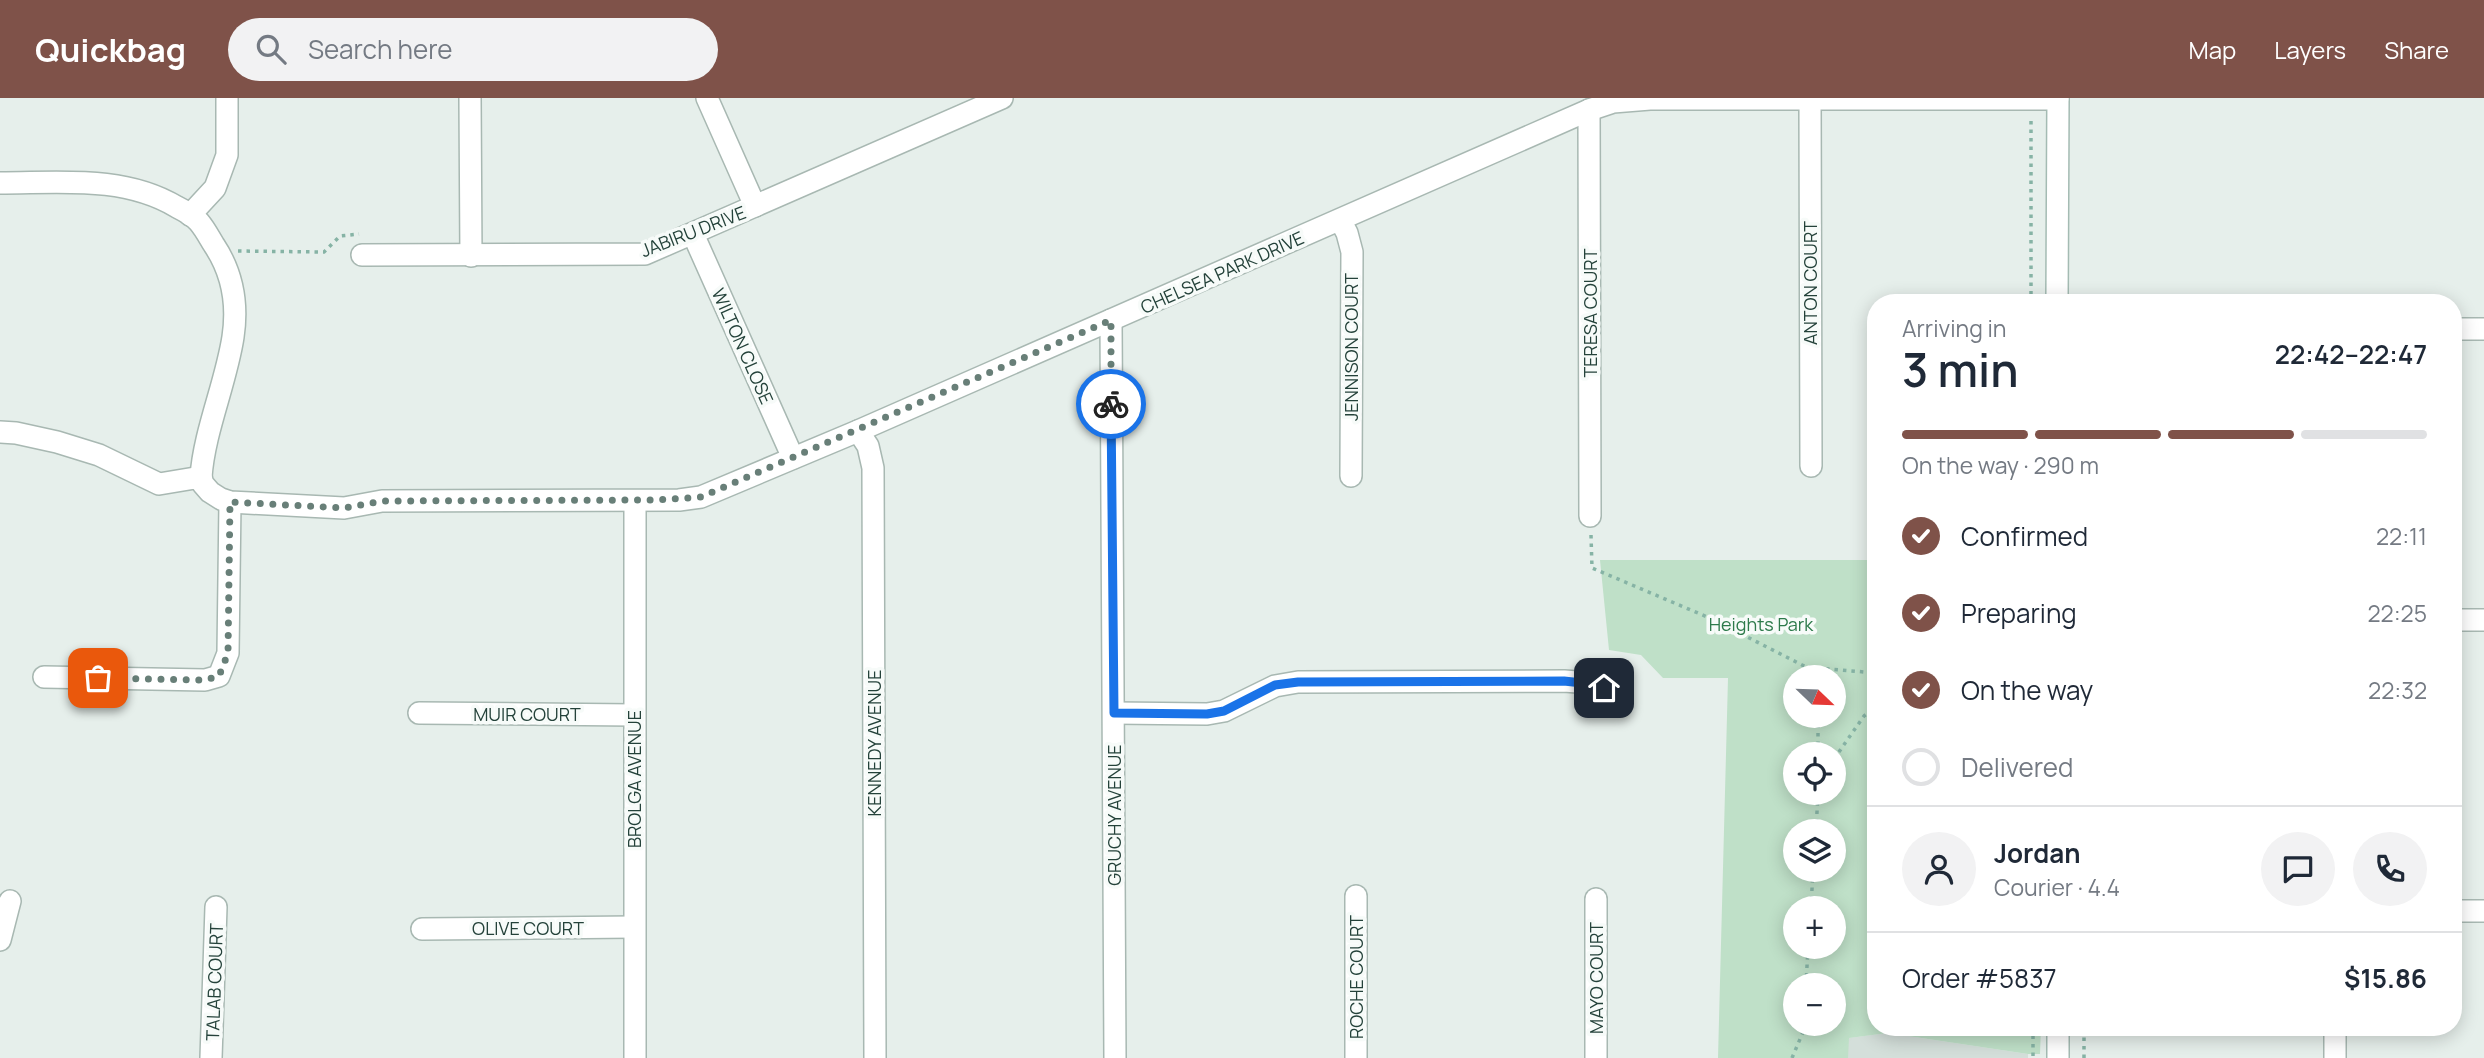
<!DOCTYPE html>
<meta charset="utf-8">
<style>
body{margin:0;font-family:Manrope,sans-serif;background:#f2f2f3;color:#1f2937;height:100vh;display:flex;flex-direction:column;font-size:26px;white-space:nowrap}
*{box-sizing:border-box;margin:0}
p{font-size:23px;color:#747a83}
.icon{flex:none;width:38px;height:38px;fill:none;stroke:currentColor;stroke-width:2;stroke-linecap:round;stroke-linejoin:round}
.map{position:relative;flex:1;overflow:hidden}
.side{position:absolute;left:1867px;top:196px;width:595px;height:742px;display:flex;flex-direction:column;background:#fff;border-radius:28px;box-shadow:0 4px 18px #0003}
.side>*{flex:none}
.needle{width:46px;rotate:113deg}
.buttons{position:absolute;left:1783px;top:567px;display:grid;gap:14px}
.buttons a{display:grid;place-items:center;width:63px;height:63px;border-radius:50%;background:#fff;box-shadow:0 4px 18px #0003;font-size:35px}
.pin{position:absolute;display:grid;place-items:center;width:60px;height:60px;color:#fff;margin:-30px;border-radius:14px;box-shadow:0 4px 10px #0006}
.courier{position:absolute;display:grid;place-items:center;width:70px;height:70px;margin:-35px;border:5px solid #1a73e8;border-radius:50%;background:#fff;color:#222;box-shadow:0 2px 9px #0007}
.head em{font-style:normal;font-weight:600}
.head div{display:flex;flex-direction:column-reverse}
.head{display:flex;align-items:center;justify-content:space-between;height:119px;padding:0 35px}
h1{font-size:46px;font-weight:600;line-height:52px}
.bar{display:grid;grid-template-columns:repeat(4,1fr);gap:10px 7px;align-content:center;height:84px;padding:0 35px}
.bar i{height:9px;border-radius:5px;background:#e0e1e3}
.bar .on{background:#7f5249}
.bar p{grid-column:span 4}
.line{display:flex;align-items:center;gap:18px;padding:0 35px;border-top:2px solid #e0e1e3}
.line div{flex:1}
.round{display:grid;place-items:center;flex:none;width:74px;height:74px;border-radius:37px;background:#f2f2f3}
ol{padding:0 35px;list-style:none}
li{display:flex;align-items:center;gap:21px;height:77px}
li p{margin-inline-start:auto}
li .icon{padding:7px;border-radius:50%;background:#7f5249;color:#fff;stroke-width:4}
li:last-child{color:#747a83}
li i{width:38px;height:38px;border:4px solid #e0e1e3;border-radius:50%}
header{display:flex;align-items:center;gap:42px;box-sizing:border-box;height:98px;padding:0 35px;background:#7f5249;color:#fff}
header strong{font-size:33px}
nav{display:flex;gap:38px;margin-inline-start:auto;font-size:24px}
.search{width:490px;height:63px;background:#f2f2f3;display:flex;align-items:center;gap:18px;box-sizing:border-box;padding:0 24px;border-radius:38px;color:#747a83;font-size:26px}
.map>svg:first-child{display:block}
</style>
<header>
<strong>Quickbag</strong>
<div class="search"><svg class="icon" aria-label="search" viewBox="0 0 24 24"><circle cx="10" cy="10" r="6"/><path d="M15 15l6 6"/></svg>Search here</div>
<nav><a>Map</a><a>Layers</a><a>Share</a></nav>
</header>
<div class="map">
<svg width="2484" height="960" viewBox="0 0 2484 960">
<rect width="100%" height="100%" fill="#e6efeb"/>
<path fill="#d4dfda" d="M1888,935L2028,956V960H1848V940Z"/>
<path fill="#bfe0c8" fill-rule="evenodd" d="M1600,462H1876V929H2041L2040,956H2028L1888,935L1849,940L1848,960H1718L1728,580H1663L1641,557L1609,552ZM1796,579H1834V618H1796ZM1796,656H1834V695H1796ZM1796,733H1834V772H1796ZM1796,810H1834V849H1796ZM1796,887H1834V926H1796Z"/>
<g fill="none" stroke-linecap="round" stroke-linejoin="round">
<g stroke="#a8b8b2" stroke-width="24">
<g id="minor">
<path d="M470,0L471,158"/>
<path d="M707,0L755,108"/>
<path d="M1810,1L1811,368"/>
<path d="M1589,12L1590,418"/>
<path d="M0,85C60,85 124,77 177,109C185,113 194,118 199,124C205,131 209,139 214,147C232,174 238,206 233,239C226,285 204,334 201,379"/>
<path d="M190,117L215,90L227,57V0"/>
<path d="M1340,122L1347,135L1352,154L1351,378"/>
<path d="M693,136L793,360"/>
<path d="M362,157L645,156L1002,0"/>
<path d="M1111,222L1115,960"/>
<path d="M2454,231H2484"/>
<path d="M858,333L868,348L873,370L875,960"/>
<path d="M0,334L16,335L57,344L99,357L159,386L201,379L203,386L210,394L221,401L230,404L344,410L382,403L679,402L701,399L858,333L1589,12L1613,4L1650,1H2058"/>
<path d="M2454,522H2484"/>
<path d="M44,579L205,582L219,578L228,555L230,404"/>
<path d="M419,615L634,617"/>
<path d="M1114,615L1207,616L1224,613L1275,588L1298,584L1564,583L1591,585L1617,595"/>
<path d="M1356,798V960"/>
<path d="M1596,801V960"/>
<path d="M2454,813H2484"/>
<path d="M422,831L634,829"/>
<path d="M0,842L10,803"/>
<path d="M2335,929V960"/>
<path d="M211,960L216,809"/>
<path d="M635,960V403"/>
</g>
</g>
<g stroke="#a4bbb3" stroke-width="24">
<g id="secondary">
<path d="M2057,205L2058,0"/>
<path d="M2058,960V929"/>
</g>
</g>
<g stroke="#86b3a5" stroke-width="3.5" stroke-dasharray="3.5 5" stroke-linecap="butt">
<path d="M238,153L324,154L340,138L359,136"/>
<path d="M2031,205V20"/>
<path d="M1591,437L1592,470L1712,521L1806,569L1876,575"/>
<path d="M1806,569L1810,579"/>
<path d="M1818,618V656"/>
<path d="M1834,661L1864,618L1876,609"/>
<path d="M1816,733L1818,695"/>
<path d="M1811,810L1813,772"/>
<path d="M1806,887L1808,849"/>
<path d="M2033,929V960"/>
<path d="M1792,960L1803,934L1804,926"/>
<path d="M2084,960V929"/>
</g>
<use href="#minor" stroke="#fff" stroke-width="21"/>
<use href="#secondary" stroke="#fff" stroke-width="21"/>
</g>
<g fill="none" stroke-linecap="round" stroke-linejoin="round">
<path stroke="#687f78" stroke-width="7" stroke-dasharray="0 12.6" d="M98,580L205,582L219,578L228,555L230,404L344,410L382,403L657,402L701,399L1111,222V306"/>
<path stroke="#1a73e8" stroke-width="9" d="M1111,306L1114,615L1207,616L1224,613L1275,587L1298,584L1564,583L1591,586L1604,590"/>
</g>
<g text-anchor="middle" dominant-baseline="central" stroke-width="7" stroke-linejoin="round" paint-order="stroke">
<g font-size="18" fill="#24423a" stroke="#f7fbf9">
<text transform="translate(693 133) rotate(-21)">JABIRU DRIVE</text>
<text transform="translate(1222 174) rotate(-24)">CHELSEA PARK DRIVE</text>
<text transform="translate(1810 185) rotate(-90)">ANTON COURT</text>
<text transform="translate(1590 215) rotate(-90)">TERESA COURT</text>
<text transform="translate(743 248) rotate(66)">WILTON CLOSE</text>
<text transform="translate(1351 249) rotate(-90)">JENNISON COURT</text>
<text x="527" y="616">MUIR COURT</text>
<text transform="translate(874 645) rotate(-90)">KENNEDY AVENUE</text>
<text transform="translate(634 681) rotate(-90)">BROLGA AVENUE</text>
<text transform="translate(1114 717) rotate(-90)">GRUCHY AVENUE</text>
<text x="528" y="830">OLIVE COURT</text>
<text transform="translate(1356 879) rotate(-90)">ROCHE COURT</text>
<text transform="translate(1596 880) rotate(-90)">MAYO COURT</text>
<text transform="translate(214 884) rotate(-88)">TALAB COURT</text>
</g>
<g font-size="18" fill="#2d7a4b" stroke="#f7fbf9">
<text x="1761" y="526">Heights Park</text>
</g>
</g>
</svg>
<div class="buttons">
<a><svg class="needle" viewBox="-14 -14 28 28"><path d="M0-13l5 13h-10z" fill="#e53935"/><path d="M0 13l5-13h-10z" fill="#747a83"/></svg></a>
<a><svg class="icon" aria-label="locate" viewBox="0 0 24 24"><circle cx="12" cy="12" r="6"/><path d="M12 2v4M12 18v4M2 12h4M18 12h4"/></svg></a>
<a><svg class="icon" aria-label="layers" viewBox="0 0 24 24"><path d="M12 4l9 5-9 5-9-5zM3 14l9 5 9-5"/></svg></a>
<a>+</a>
<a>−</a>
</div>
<div class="pin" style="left:98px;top:580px;background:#ea580c"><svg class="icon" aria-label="bag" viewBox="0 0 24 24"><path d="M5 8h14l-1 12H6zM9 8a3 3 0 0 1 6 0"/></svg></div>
<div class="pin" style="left:1604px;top:590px;background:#1f2937"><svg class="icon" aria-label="home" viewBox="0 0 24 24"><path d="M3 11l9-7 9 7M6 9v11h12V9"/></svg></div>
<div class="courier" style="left:1111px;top:306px"><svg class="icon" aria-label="bike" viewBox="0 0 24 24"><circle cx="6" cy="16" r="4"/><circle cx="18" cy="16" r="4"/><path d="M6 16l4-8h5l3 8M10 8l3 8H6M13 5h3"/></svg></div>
<section class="side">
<div class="head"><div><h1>3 min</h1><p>Arriving in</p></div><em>22:42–22:47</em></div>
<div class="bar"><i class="on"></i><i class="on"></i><i class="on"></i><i></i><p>On the way · 290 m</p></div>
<ol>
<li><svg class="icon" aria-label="check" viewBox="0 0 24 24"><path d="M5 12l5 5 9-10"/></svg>Confirmed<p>22:11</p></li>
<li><svg class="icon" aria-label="check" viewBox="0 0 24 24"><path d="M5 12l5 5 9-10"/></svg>Preparing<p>22:25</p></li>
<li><svg class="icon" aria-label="check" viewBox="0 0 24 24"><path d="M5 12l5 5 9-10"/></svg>On the way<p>22:32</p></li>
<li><i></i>Delivered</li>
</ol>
<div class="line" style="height:126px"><a class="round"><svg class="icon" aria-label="person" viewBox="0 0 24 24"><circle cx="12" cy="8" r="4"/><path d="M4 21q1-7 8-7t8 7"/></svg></a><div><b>Jordan</b><p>Courier · 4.4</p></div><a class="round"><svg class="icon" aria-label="chat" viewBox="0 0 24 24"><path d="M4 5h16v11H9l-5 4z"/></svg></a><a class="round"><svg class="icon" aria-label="phone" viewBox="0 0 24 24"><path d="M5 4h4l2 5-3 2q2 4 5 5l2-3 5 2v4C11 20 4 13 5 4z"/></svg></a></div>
<div class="line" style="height:91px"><div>Order #5837</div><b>$15.86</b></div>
</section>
</div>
